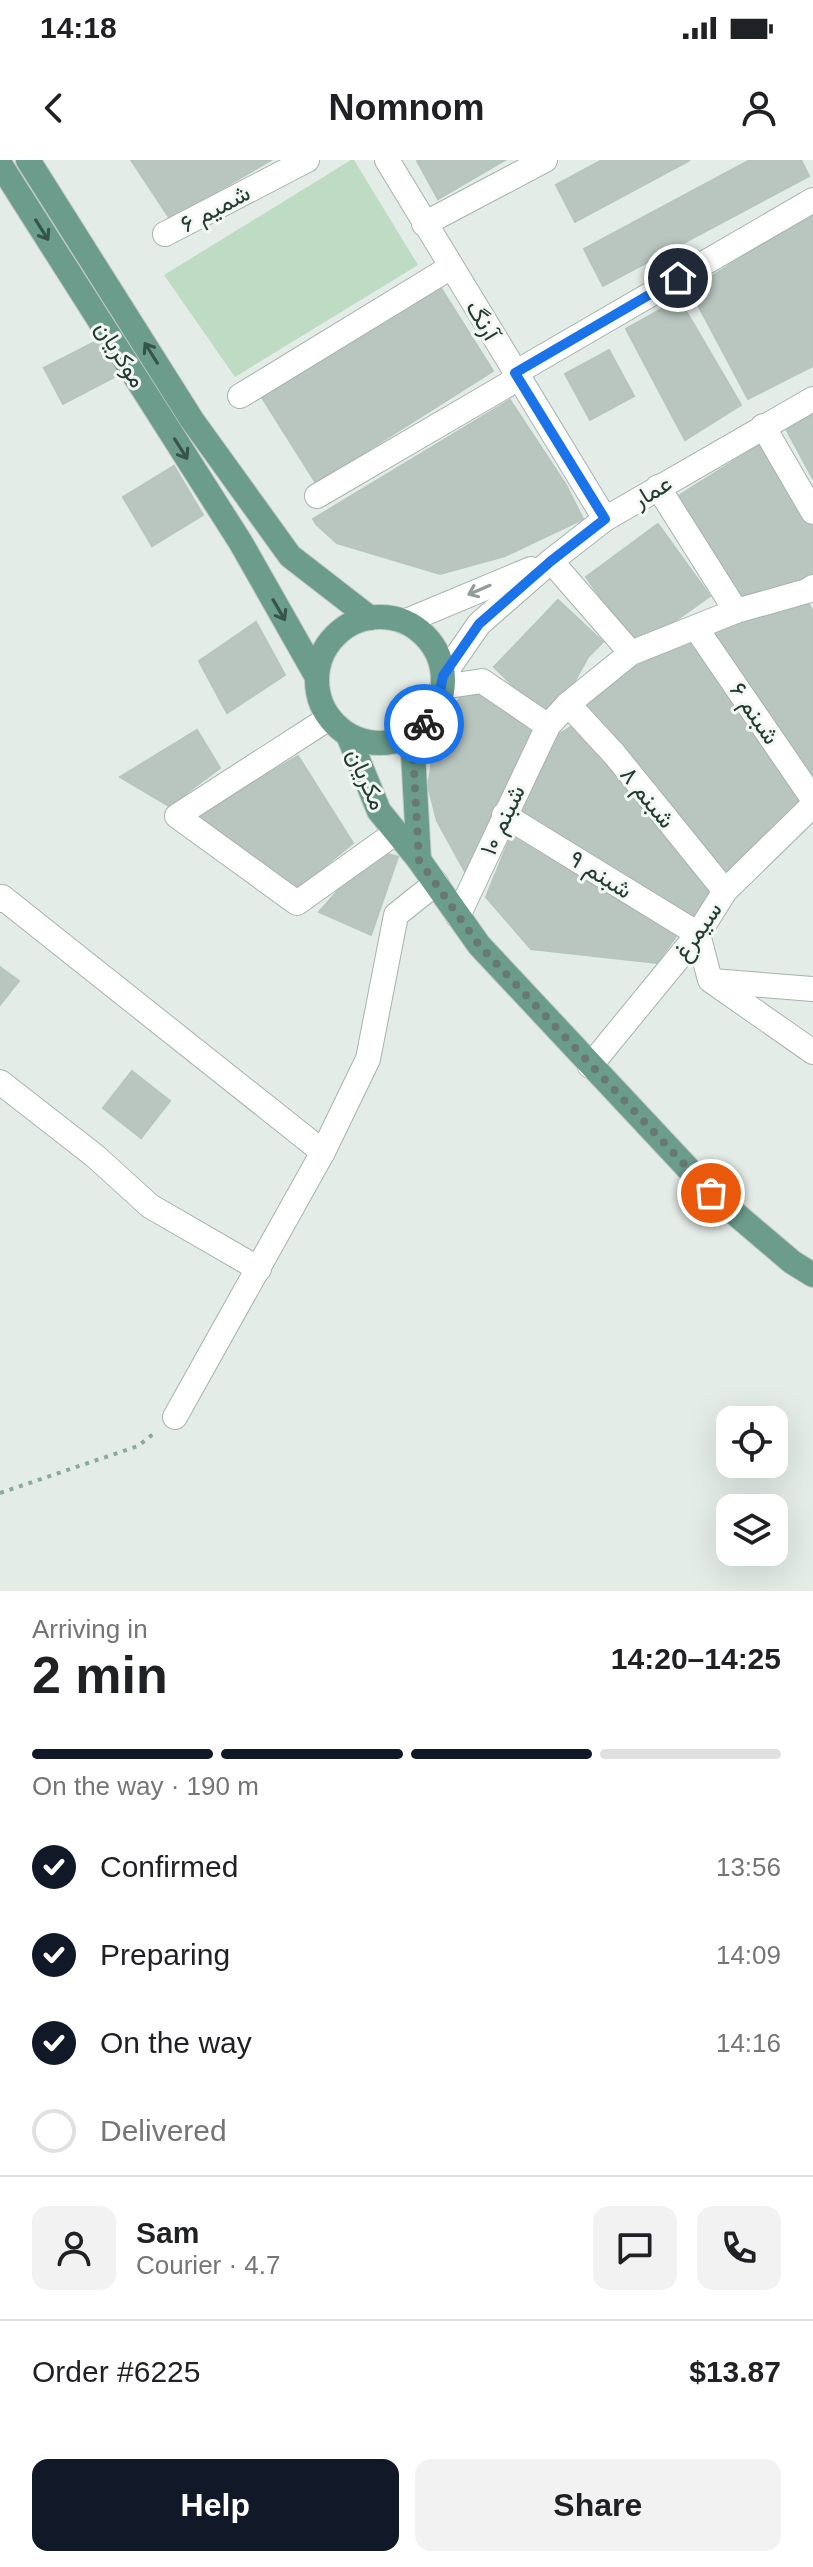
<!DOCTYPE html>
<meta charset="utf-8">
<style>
body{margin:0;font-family:Helvetica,Vazirmatn,sans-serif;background:#f2f2f2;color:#202124;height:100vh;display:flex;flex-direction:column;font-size:30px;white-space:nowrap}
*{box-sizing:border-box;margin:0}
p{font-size:26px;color:#757577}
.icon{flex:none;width:44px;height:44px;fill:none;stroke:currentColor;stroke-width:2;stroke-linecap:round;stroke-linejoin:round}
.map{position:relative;height:1431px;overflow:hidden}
.details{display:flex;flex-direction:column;background:#fff;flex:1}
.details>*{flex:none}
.controls{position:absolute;left:716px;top:1246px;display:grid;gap:16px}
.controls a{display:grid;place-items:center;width:72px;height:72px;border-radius:16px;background:#fff;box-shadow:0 8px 32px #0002;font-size:40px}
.pin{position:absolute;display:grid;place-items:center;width:68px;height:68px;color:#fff;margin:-34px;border:4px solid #fff;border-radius:50%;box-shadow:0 2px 8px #0007}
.courier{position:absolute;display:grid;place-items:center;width:80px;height:80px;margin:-40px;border:6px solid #1a73e8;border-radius:50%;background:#fff;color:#222;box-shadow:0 2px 10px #0007}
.head em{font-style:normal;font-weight:700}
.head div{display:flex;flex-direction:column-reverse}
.head{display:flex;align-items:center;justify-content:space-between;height:136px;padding:0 32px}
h1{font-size:52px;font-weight:700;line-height:60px}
.bar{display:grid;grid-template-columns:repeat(4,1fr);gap:12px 8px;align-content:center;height:96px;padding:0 32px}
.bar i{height:10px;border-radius:6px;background:#e0e0e0}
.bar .on{background:#111827}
.bar p{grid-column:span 4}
.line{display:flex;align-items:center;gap:20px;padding:0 32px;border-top:2px solid #e0e0e0}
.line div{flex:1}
.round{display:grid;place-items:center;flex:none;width:84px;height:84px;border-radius:16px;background:#f2f2f2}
ol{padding:0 32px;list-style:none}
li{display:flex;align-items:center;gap:24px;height:88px}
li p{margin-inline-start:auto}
li .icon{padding:8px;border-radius:50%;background:#111827;color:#fff;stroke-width:4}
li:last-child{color:#757577}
li i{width:44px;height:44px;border:4px solid #e0e0e0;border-radius:50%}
.primary-button{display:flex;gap:16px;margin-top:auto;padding:16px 32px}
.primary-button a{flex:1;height:92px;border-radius:16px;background:#111827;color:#fff;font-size:32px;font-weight:700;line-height:92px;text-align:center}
.primary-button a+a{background:#f2f2f2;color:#202124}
.status{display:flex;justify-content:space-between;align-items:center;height:56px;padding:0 40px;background:#fff;direction:ltr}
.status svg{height:22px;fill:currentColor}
header{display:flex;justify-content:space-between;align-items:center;height:104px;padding:0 32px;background:#fff;font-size:36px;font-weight:700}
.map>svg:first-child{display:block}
</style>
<div class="status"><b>14:18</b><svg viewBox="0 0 49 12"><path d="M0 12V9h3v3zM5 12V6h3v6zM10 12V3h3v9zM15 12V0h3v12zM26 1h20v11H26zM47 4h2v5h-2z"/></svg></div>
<header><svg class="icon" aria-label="back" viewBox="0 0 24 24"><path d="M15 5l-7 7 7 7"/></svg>Nomnom<svg class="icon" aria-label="person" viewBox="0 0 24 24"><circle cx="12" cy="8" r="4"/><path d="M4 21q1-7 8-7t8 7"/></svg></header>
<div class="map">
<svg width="813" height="1431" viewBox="0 0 813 1431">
<rect width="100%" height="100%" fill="#e3ece7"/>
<path fill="#bedbc3" d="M351,0H354L418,105L235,217L164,115Z"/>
<g fill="#b9c6c0" stroke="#b6c5bd" stroke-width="2">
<path d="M131,0H271L170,59Z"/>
<path d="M418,0H505L438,39L417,1Z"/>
<path d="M602,0H690L575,62L556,25Z"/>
<path d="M750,0H801L809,16L603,126L584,89Z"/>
<path d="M813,52V206L748,239L690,130Z"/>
<path d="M439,125L493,211L316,323L261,236Z"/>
<path d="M679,139L741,245L685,280L626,169Z"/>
<path d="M102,178L120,214L63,244L44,208Z"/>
<path d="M609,190L634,236L590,260L565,214Z"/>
<path d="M510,240L566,325L583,359L505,396L440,414L337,383L316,364L313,359Z"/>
<path d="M813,254V319L786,269Z"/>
<path d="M761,284L813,368V414L796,425L736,436L675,338Z"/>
<path d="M174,306L203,355L152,386L123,337Z"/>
<path d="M658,364L710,436L637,488L586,417Z"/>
<path d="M558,440L603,482L588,497L570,530L545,557L494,507Z"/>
<path d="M806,440L813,451V630L708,473Z"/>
<path d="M256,462L285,515L227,553L199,501Z"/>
<path d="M694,476L801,642L727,716L583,549L629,510Z"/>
<path d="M476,532L547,570L469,719L437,661L428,626L436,576L463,533Z"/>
<path d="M577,563L716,727L696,767L513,654L548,581Z"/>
<path d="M197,570L220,608L169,646L120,617Z"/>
<path d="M298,596L353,683L291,734L191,658Z"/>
<path d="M511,676L677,775L657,803L531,789L486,737Z"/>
<path d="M368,688L398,697L371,775L319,752L358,708Z"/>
<path d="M0,807L19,821L0,845Z"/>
<path d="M132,911L170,941L141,978L103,948Z"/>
</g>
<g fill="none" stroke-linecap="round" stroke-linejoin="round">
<g stroke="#a6b3ad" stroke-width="26">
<g id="minor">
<path d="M387,0L605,359"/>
<path d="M424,64L545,0"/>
<path d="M165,74L307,0"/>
<path d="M515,213L813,40"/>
<path d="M240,236L451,107"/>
<path d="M763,266L813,352"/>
<path d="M658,327L736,451"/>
<path d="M317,336L519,218"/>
<path d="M551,401L631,493"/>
<path d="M404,462L531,409"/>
<path d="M696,468L813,639"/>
<path d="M443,516L479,464L551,401L605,359L813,239"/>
<path d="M442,527L482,521L548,566"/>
<path d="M568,544L615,595L725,731"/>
<path d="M329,558L177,656L297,743L395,673"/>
<path d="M504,655L698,774L710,820L813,892"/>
<path d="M0,740L2,737L323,992"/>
<path d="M458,756L548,566L568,544L631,493L736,451L807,431L813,427"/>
<path d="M712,821L813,829"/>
<path d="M590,906L698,774L725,731L813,645"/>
<path d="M0,922L95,996L150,1046L259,1109"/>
<path d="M175,1257L323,992L368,899L396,755L436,723"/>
</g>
</g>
<g stroke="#c2c8c6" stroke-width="26">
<g id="major">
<path d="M28,0L192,260L290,396L370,458"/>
<path d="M0,4L241,383L317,517"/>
<circle cx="380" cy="520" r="63"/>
<path d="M348,575L379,651L419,700L479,785L711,1033L792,1102L813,1115"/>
<path d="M409,576L413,593L419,700"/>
</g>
</g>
<path stroke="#87ac9d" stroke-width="4" stroke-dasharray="4 6" stroke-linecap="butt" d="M0,1333L138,1286L157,1271"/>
<use href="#minor" stroke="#fff" stroke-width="24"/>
<use href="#major" stroke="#6c9d8c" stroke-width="24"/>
</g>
<defs><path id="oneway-shaft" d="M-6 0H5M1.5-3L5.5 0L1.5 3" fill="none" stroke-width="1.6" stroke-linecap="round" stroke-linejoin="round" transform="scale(2)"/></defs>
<g stroke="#365449">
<use href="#oneway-shaft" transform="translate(42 70) rotate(58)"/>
<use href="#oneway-shaft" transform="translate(151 193) rotate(-122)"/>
<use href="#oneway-shaft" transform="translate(181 289) rotate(58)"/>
<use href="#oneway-shaft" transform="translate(279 450) rotate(60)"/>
</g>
<use stroke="#929d99" href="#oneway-shaft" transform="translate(479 430) rotate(157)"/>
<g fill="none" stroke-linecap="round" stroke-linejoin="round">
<path stroke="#677972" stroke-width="8" stroke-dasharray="0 14.4" d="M424,564L409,576L413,593L419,700L479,785L711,1033"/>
<path stroke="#1a73e8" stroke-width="10" d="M424,564L437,547L443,516L479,464L551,401L605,359L515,213L678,118"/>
</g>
<g text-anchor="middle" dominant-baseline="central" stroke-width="6" stroke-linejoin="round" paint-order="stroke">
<g font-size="24" fill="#243b33" stroke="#f3f8f5">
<text transform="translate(215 48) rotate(-28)">شمیم ۶</text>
<text transform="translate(483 160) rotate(59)">آرنگ</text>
<text transform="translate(121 194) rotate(58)">موکریان</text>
<text transform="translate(652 331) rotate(-31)">عمار</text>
<text transform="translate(755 553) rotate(56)">شبنم ۶</text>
<text transform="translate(367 619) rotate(66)">مکریان</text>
<text transform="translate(648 637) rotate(51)">شبنم ۸</text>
<text transform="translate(502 660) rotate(-65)">شبنم ۱۰</text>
<text transform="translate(601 714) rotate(32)">شبنم ۹</text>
<text transform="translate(697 771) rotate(-55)">سیمرغ</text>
</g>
</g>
</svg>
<div class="controls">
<a><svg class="icon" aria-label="locate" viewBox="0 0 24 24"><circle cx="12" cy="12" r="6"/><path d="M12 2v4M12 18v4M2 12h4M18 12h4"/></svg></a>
<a><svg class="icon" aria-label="layers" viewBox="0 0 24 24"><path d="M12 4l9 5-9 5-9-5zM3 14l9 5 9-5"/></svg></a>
</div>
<div class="pin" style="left:711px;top:1033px;background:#ea580c"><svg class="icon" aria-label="bag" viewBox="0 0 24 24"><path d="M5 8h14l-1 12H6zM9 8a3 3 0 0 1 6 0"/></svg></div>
<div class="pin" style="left:678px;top:118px;background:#1f2937"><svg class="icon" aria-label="home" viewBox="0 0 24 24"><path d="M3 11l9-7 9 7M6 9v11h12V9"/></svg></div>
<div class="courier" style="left:424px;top:564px"><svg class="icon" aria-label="bike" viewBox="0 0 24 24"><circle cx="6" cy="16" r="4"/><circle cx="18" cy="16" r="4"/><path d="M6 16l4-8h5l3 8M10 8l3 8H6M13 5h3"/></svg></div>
</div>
<section class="details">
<div class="head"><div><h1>2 min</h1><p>Arriving in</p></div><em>14:20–14:25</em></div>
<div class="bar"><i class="on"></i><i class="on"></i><i class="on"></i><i></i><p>On the way · 190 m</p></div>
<ol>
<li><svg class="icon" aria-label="check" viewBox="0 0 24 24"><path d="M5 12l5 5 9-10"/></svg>Confirmed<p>13:56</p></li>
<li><svg class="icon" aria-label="check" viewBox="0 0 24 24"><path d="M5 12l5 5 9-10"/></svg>Preparing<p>14:09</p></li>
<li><svg class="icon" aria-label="check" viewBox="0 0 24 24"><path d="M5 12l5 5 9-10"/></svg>On the way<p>14:16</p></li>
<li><i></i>Delivered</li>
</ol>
<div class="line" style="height:144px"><a class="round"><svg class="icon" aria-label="person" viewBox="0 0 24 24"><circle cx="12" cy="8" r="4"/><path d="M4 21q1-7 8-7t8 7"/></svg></a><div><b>Sam</b><p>Courier · 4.7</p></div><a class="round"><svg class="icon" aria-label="chat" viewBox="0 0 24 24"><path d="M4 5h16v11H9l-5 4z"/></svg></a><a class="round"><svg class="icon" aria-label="phone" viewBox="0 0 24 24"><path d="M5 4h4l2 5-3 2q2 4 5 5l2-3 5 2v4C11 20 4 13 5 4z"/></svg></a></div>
<div class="line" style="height:104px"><div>Order #6225</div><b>$13.87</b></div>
<div class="primary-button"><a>Help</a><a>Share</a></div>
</section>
